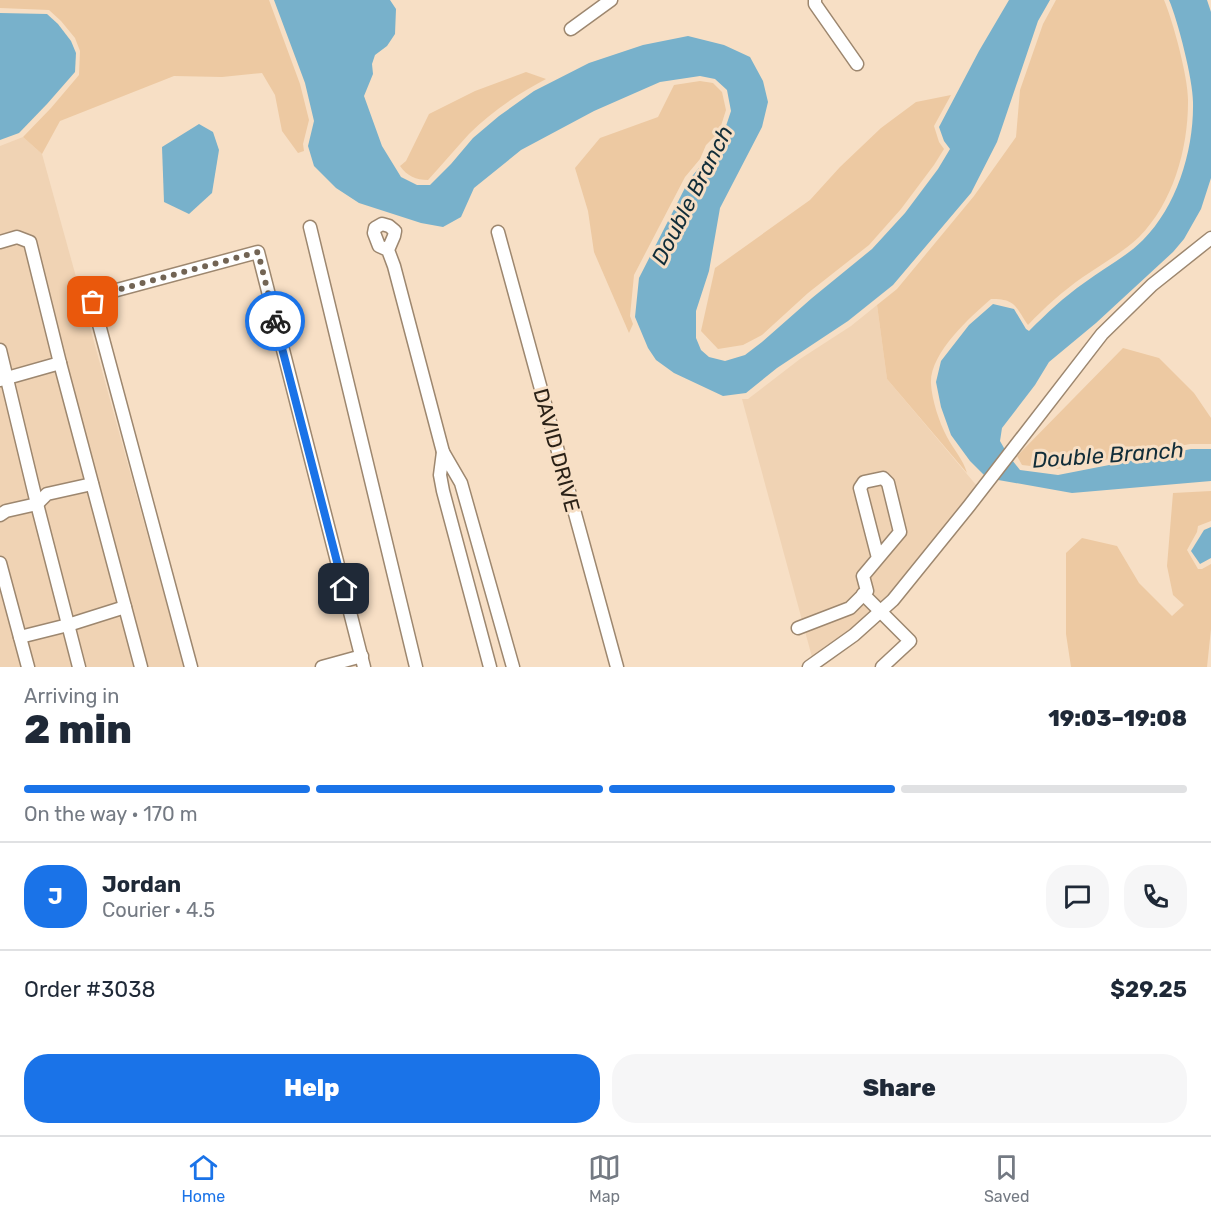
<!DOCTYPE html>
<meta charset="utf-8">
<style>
body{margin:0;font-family:Rubik,sans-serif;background:#f6f6f7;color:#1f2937;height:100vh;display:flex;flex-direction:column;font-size:22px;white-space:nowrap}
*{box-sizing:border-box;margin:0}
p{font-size:20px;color:#747a83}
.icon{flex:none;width:33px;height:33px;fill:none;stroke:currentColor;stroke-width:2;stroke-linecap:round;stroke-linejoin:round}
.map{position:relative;height:667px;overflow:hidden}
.panel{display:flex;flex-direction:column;background:#fff;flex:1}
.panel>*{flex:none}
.pin{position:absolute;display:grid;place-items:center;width:51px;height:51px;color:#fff;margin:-26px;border-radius:12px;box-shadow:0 3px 9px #0006}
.courier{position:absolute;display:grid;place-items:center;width:60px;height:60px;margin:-30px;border:4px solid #1a73e8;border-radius:50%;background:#fff;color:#222;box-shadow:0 2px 8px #0007}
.overview em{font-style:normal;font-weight:800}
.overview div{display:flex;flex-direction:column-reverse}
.overview{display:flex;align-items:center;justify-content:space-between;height:102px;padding:0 24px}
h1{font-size:39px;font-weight:800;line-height:45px}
.bar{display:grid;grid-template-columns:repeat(4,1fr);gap:9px 6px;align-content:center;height:72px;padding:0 24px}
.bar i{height:8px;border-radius:4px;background:#e0e1e3}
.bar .selected{background:#1a73e8}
.bar p{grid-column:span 4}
.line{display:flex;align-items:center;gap:15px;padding:0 24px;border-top:2px solid #e0e1e3}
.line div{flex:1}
.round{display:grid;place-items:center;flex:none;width:63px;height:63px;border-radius:24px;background:#f6f6f7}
.button{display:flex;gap:12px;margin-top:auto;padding:12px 24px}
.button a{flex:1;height:69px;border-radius:24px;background:#1a73e8;color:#fff;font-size:24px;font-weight:800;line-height:69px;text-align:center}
.button a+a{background:#f6f6f7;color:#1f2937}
.menu{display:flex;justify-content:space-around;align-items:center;height:84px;border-top:2px solid #e0e1e3;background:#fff;font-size:16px;color:#747a83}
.menu a{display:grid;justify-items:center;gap:3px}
.menu .selected{color:#1a73e8}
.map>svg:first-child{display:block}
</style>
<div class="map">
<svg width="1211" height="667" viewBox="0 0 1211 667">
<rect width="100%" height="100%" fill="#f7dfc5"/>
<g fill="#f0d3b4">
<path d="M23,137L42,154L184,667H0V146Z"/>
<path d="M877,305L887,379L977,486L888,595L850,630L812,657L742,399H748L800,359L851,326Z"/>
</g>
<g fill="#edc9a2">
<path d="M0,0H269L300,84L309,120L303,144L304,151L298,153L282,131L275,95L262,73L222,77L174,76L60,121L42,154L23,137L51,108L79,75L80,51L75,38L61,21L49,10L0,8Z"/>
<path d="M1056,0H1164C1173,21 1189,80 1188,102C1188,149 1173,203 1139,237C1122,253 1102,264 1083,277C1063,291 1045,307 1028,325C1015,306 1016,299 991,299C970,317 929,354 931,384C932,400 939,422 947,437C954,450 963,459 967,473L887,379L877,305L897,289L974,196L1016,137L1020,90L1043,24Z"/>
<path d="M526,72L546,79C519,93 491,112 469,134C455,149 442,165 428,180C416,180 407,176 400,166L406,161L429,114L475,91Z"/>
<path d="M700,81L713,83L722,92L726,110L719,132L706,145L700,159L685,177L634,275L630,316L633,324L629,333L594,252L588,211L575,168L600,138L658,117L674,85Z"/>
<path d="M951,95L934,126L939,142L944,149L934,165L901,209L869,245L808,293L762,335L743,345L718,349L701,331L715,268L810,200L840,167L881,128L916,102Z"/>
<path d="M1123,348L1159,358L1194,393L1211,418V444H1190L1057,469L1022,465L1017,456Z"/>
<path d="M1211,491V521L1198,526L1197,532L1187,550L1198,569H1202L1211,564V629L1207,667H1071L1066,634V553L1082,538L1117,546L1139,583L1172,616L1184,605L1173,595L1167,566L1173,493Z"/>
</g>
<g fill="#78b1cb">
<path d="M274,0H390L396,9L395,34L387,46L375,55L372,64L373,74L364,96L382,146L401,177L417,185H430L451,164L473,138L499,116L534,91L589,63L643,45L688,36L724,45L750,57L763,81L768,102L762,127L720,208L709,271L696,311V338L701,350L709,357L725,361L745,355L762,342L812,298L872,249L905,213L938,169L950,149L944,141L939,127L979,51L1009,0H1050L1038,21L997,142L971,193L893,285L848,321L777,368L746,393L723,396L674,373L656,360L648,348L635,317L639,278L689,180L721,141L731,111L727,90L715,79L700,76L660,82L594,111L521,150L474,188L461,217L443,227L421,223L359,203L336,188L314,166L308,146L314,121L305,83Z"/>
<path d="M1169,0H1207L1211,12V178L1201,209L1184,239L1173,252L1096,323L1049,362L1035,385L1002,428L1000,441L1008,455L1020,470L1058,475L1191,449H1211V481L1072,493L987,478L970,461L951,435L941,407L936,382L941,361L969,325L993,304L1014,309L1026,329L1029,331C1047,313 1064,297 1084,283C1104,268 1126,257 1143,240C1177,206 1194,150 1193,102C1193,80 1178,21 1169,0Z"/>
<path d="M0,13L47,14L58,24L71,41L76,53L75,72L47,104L19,133L0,140Z"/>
<path d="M199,124L213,132L219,150L212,193L189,214L164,202L162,147Z"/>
<path d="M1211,527V558L1200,564L1191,551L1204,530Z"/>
</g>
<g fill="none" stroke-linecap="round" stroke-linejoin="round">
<g stroke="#9d876f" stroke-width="15">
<g id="minor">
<path d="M815,0V4L857,64"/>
<path d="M571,29L611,0"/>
<path d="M310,227L416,667"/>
<path d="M498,232L617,667"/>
<path d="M0,242L17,237L30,242L60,363"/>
<path d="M388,250L394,236L395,231L389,226L382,224L375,228L374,233L379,246L388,250L394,266L443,452"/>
<path d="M0,350L37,504L79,667"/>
<path d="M0,380L60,363L141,667"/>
<path d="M0,515L6,511L37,504L47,494L92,484"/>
<path d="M0,563L28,667"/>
<path d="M863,594L910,641L882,667"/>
<path d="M798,628L850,608L867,591L863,576L900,532L888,483L883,478L864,482L860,488L878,558"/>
<path d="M20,637L68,625L125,607"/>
<path d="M191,667L93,302L102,294L258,252L364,667"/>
<path d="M322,667L362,656"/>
<path d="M490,667L443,491L440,475L443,452L461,483L513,667"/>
<path d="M809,667L854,635L893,600L969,506L1102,334L1152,285L1211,238"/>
</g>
</g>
<use href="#minor" stroke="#fff" stroke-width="12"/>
</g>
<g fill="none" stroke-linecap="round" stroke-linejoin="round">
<path stroke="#726454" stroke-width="6" stroke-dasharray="0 10.8" d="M93,302L102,294L258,252L275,321"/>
<path stroke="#1a73e8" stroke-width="8" d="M275,321L344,589"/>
</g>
<g text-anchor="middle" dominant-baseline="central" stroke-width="6" stroke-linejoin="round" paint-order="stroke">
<g font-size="21" fill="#2a2117" stroke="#f7dfc5">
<text transform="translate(557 450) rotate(75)">DAVID DRIVE</text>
</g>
<g font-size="22" font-style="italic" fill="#112d39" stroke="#f7dfc5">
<text transform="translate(692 195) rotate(-63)">Double Branch</text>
<text transform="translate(1108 455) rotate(-4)">Double Branch</text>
</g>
</g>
</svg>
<div class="pin" style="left:93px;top:302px;background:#ea580c"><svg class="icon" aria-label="bag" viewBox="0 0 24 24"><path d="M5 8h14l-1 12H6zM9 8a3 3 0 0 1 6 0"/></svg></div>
<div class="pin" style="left:344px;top:589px;background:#1f2937"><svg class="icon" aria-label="home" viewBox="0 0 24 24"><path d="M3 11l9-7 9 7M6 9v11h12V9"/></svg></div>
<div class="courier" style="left:275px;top:321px"><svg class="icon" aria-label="bike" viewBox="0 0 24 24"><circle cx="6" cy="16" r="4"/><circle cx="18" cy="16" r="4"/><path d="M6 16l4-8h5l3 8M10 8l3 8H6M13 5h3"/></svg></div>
</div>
<section class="panel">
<div class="overview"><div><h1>2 min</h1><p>Arriving in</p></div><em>19:03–19:08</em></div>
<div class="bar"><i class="selected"></i><i class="selected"></i><i class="selected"></i><i></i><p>On the way · 170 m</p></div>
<div class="line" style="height:108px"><b class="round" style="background:#1a73e8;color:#fff">J</b><div><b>Jordan</b><p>Courier · 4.5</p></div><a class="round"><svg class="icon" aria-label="chat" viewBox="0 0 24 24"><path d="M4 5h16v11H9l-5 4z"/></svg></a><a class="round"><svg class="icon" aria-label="phone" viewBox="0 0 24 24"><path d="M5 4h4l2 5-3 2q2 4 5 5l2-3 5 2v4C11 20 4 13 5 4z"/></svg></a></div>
<div class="line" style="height:78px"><div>Order #3038</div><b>$29.25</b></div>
<div class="button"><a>Help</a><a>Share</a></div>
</section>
<nav class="menu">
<a class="selected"><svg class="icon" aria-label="home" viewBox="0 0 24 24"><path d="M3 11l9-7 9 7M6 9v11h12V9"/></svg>Home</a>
<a><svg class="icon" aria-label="map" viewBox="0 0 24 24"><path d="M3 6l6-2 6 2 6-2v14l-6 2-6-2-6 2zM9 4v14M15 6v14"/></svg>Map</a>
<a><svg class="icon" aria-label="saved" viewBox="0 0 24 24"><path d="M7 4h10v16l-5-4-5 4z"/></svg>Saved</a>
</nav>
